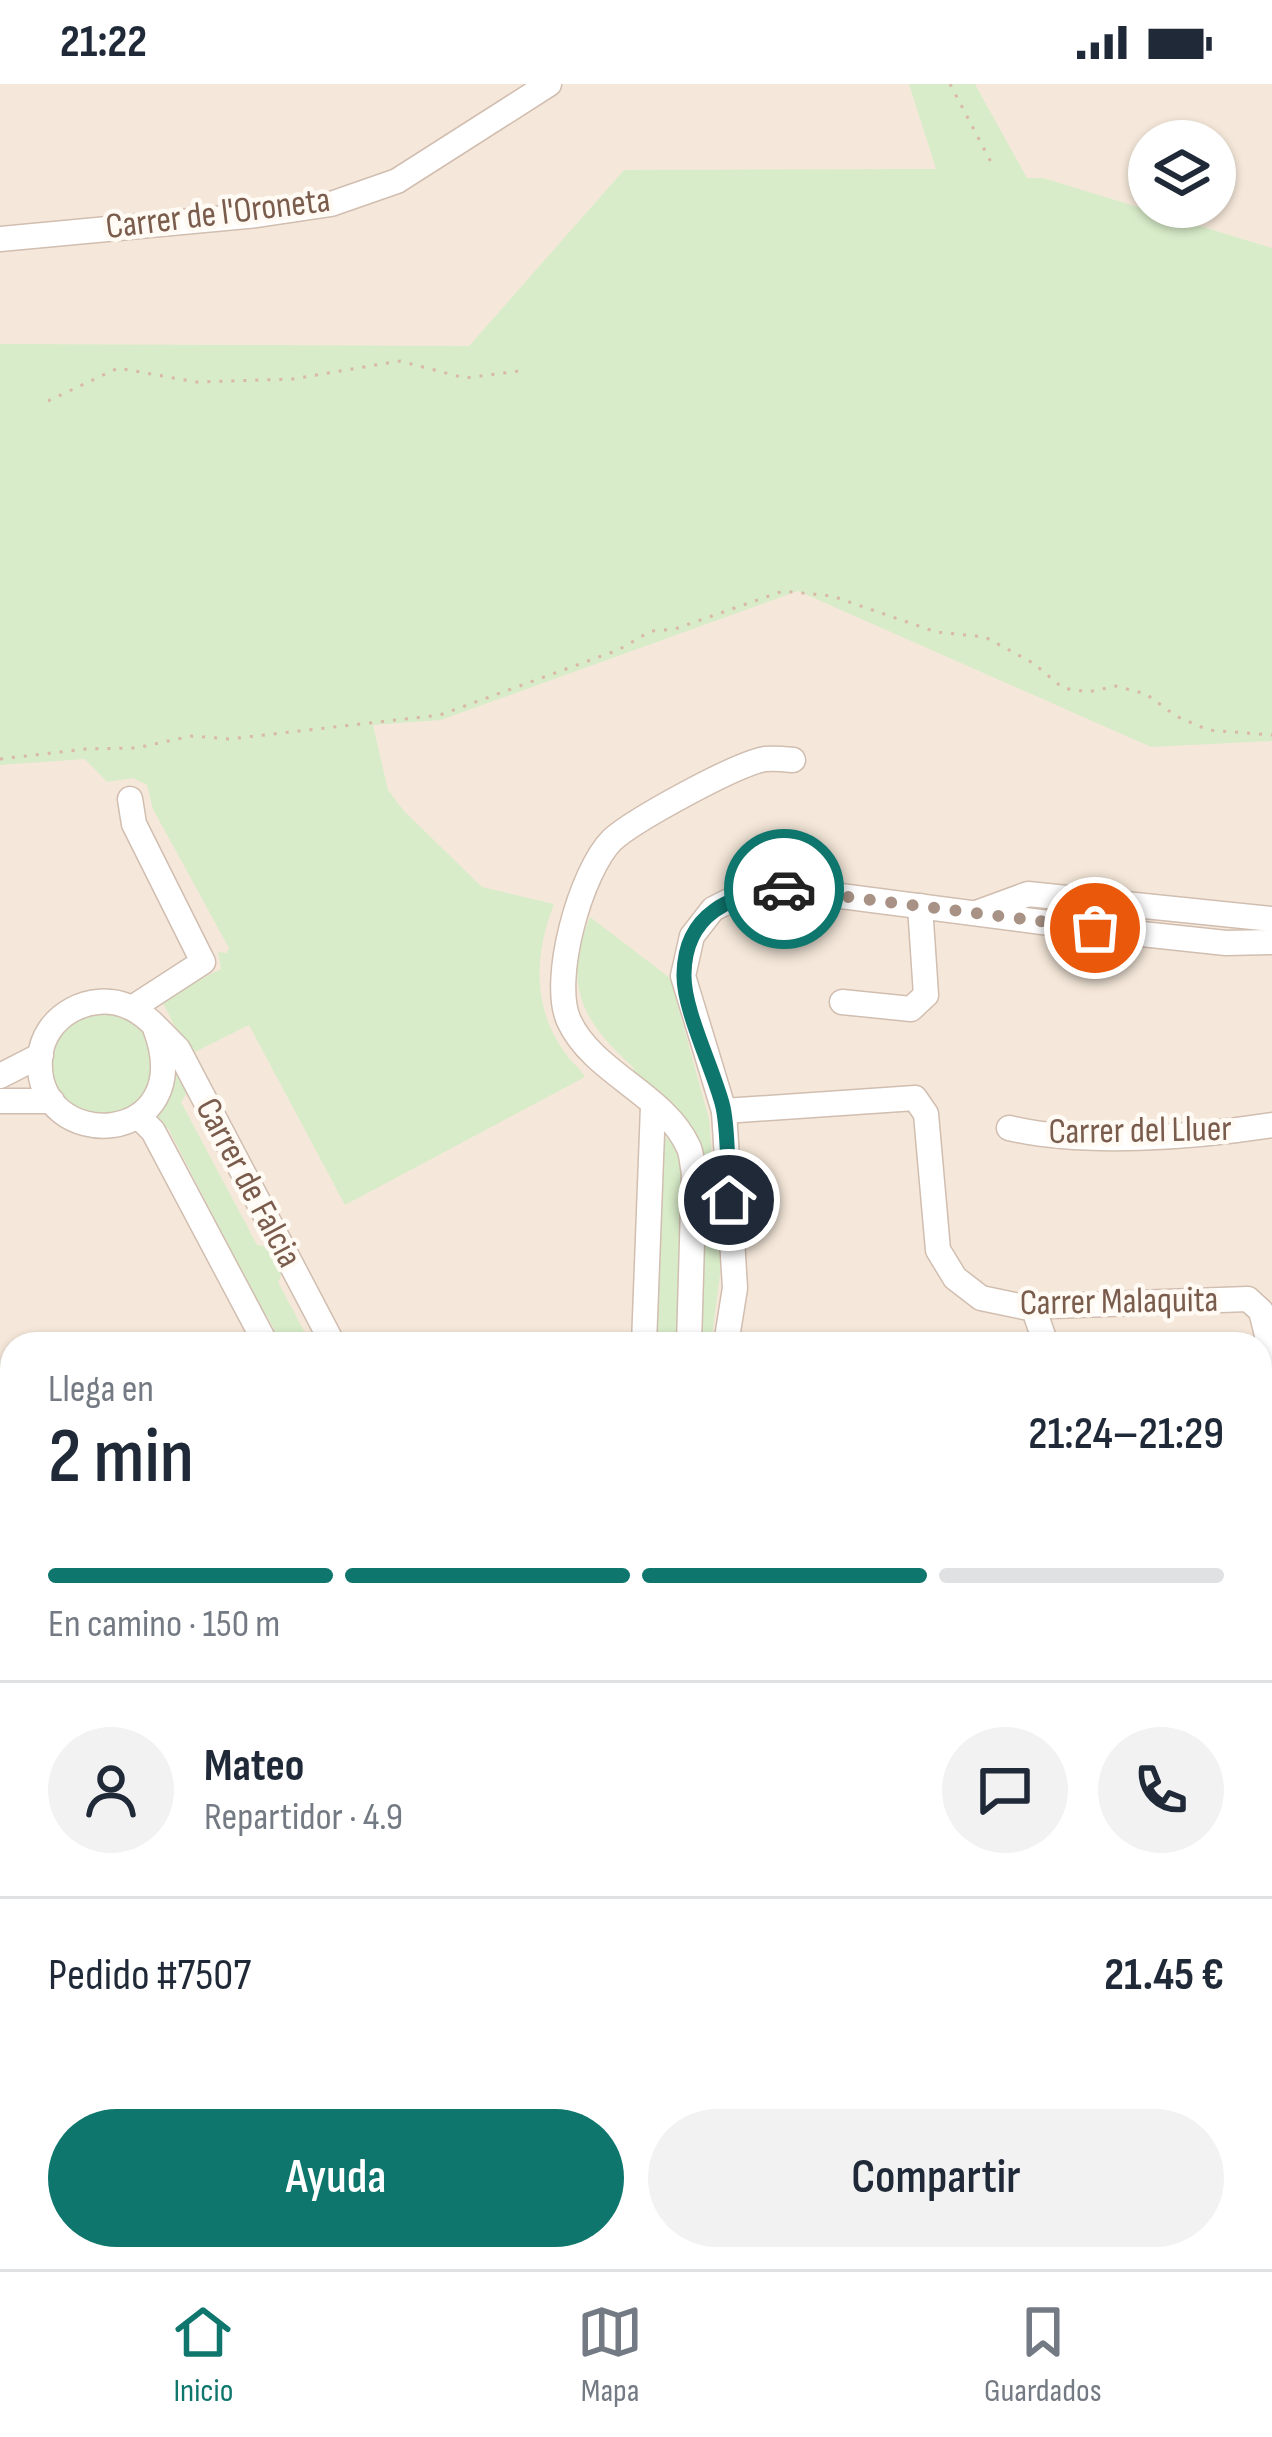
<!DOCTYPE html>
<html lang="es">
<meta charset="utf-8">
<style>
body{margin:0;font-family:"Sofia Sans Condensed",sans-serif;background:#f2f2f3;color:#1f2937;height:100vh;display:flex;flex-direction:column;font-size:45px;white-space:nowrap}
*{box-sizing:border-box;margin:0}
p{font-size:39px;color:#747a83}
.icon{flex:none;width:66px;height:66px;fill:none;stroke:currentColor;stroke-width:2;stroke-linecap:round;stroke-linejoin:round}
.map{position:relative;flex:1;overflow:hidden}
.sheet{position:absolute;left:0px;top:1248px;width:1272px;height:939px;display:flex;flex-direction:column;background:#fff;border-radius:36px 36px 0 0;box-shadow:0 3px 9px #0004}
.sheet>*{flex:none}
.tools{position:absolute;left:1128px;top:36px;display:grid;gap:24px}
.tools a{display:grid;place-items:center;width:108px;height:108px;border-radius:50%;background:#fff;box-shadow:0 3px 9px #0004;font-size:60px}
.pin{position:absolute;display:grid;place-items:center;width:102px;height:102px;color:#fff;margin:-51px;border:6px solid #fff;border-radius:50%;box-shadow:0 3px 12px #0007}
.courier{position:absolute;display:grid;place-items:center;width:120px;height:120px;margin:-60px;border:9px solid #0f766e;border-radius:50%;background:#fff;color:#222;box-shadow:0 3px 15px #0007}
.overview em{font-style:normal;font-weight:600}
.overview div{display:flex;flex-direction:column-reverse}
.overview{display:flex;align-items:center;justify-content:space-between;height:204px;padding:0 48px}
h1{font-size:78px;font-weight:600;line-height:90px}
.bar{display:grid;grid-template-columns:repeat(4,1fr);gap:18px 12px;align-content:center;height:144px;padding:0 48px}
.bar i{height:15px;border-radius:9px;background:#e0e1e3}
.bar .selected{background:#0f766e}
.bar p{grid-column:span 4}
.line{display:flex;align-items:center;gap:30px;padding:0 48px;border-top:3px solid #e0e1e3}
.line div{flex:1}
.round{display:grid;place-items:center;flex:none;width:126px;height:126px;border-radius:63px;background:#f2f2f3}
.primary-button{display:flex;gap:24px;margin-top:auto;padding:24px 48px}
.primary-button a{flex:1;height:138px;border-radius:72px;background:#0f766e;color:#fff;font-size:48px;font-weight:600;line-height:138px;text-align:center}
.primary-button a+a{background:#f2f2f3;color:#1f2937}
.status{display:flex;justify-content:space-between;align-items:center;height:84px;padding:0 60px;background:#fff;direction:ltr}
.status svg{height:33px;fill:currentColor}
.dock{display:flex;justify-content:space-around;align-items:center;height:168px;border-top:3px solid #e0e1e3;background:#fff;font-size:33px;color:#747a83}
.dock a{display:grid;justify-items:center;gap:6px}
.dock .selected{color:#0f766e}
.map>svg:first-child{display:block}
</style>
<div class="status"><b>21:22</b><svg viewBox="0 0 49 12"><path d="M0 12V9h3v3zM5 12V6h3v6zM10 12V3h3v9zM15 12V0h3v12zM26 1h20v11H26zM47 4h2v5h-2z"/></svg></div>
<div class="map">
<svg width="1272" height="2185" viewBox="0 0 1272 2185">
<rect width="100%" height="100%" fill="#fdf6ec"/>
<path fill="#f5e8da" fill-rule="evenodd" d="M0,0H1272V2185H0ZM1149,57H1215V123H1149ZM12,1260H1260V2175H12Z"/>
<g fill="#d8ecc9">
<path d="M909,0H975L1027,94H1043L1272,164V657L1151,663L798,507L441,636L373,641L388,706L404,727L482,803L554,820C534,871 532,925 566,970C572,979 580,984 585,993L345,1121L249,941L189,971L161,915L221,885L218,868L227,869L229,864L153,725L147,701L133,694L107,698L85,675L0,681V260L469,262L624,86L936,85Z"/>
<path d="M590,833L670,894L709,1035L721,1183L711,1260H697L700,1090L629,992L634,984C582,937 562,901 590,833Z"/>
<path d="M100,926L133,937L146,950L155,985L141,1018L110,1036L60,1020L46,968L66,937Z"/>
<path d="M177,986L189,1006L181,1018L257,1161L273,1163L284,1185L278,1198L311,1260H282L267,1232H253L240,1207L249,1201L168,1044L152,1043V1034Z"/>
<path d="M662,1051L672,1058L683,1086L680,1260H655Z"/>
<path d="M0,1276L12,1282V2140H7L0,2172Z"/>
<path d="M1272,1905V2002L1260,2016V1920Z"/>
<path d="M1057,2175H1131L1122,2185H1049Z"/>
</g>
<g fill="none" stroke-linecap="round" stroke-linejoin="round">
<g stroke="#d1beb0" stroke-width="27">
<g id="minor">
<path d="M0,155L257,131L331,120L397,97L549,0"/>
<path d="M130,715L134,740L203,878L132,924"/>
<path d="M979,828L1028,810L1272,835"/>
<path d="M842,918L911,925L926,911L920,822"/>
<path d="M155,944C201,1065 33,1072 40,974C43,931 92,906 129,923C148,931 163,951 178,965L333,1260"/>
<path d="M0,992L41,971"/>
<path d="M0,1017H52"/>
<path d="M724,1027L915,1014L926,1030L938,1166L955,1194L981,1214L1024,1223L1248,1215L1261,1227L1272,1271"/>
<path d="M138,1032L153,1047L266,1260"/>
<path d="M1009,1044C1085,1062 1194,1053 1272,1041"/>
<path d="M1033,1223L1046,1260"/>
<path d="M644,1260L653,1022"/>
<path d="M689,1260L694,1089C692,1081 692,1069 688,1062C664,1010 593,989 569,937C550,896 581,787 612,756C634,736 736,680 765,675C774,674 784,675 793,676"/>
<path d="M726,1260L735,1204L724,1027L683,892L692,852L713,825L747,808L787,805L1095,845L1226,859L1272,858"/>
<path d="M1260,1464L1272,1467"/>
<path d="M1260,1653L1272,1654"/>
<path d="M1260,1842L1272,1843"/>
<path d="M1260,1896L1272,1881"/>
<path d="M1260,2046L1272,2031"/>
<path d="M262,2175L267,2185"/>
<path d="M807,2175L829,2185"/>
<path d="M322,2185L326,2175"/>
<path d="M342,2185L346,2175"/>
<path d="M531,2185L535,2175"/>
<path d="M724,2185L729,2175"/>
<path d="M914,2185L918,2175"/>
<path d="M1034,2185L1042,2175"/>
<path d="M1145,2185L1153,2175"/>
<path d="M1268,2185L1270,2058"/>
</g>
</g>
<g stroke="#d9b8a5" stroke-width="3" stroke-dasharray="3 9" stroke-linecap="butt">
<path d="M950,0L992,80"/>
<path d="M48,317L118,284L196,298L293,295L400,277L465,294L527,286"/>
<path d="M0,675L86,665L136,664L191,652L229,655L440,631L618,566L651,547L675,545L783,507L832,512L936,548L985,553L1033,579L1063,604L1088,608L1116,602L1146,610L1176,632L1208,646L1272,651"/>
<path d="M1260,1964L1272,1950"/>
<path d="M1087,2185L1094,2175"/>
</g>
<use href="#minor" stroke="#fff" stroke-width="24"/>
</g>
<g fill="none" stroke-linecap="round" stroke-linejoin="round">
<path stroke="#a89285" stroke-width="12" stroke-dasharray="0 21.6" d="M784,805L1095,844"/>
<path stroke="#0f766e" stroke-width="15" d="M729,1116C727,1086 729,1052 723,1023C714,986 683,926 684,890C685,829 731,810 784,805"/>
</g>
<g text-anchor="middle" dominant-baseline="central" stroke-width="9" stroke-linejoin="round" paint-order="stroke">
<g font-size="36" fill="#7a5c4d" stroke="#fffaf3">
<text transform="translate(218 130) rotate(-7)">Carrer de l'Oroneta</text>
<text transform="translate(1140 1047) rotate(-1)">Carrer del Lluer</text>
<text transform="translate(248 1099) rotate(62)">Carrer de Falcia</text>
<text transform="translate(1119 1218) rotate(-1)">Carrer Malaquita</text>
</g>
</g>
</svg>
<div class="tools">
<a><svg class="icon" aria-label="layers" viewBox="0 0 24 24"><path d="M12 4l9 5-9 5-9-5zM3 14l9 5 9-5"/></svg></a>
</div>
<div class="pin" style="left:1095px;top:844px;background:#ea580c"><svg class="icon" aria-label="bag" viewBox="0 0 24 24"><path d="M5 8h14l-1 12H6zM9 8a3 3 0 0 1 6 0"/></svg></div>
<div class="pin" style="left:729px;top:1116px;background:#1f2937"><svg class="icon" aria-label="home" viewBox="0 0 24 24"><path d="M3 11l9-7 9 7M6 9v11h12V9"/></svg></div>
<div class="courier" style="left:784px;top:805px"><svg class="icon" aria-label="car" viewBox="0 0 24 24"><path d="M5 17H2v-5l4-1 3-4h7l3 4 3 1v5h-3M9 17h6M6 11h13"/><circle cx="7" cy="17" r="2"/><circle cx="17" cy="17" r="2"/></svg></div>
<section class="sheet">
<div class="overview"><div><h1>2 min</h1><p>Llega en</p></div><em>21:24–21:29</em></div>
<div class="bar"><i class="selected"></i><i class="selected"></i><i class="selected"></i><i></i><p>En camino · 150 m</p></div>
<div class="line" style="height:216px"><a class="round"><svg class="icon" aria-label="person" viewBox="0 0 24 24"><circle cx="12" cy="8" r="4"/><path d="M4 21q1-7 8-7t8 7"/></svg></a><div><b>Mateo</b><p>Repartidor · 4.9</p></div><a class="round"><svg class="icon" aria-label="chat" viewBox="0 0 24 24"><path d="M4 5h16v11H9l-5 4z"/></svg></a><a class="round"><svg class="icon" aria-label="phone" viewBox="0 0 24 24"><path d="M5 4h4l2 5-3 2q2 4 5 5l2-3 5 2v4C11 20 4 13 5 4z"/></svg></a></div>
<div class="line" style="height:156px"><div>Pedido #7507</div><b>21.45 €</b></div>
<div class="primary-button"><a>Ayuda</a><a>Compartir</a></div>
</section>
</div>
<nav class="dock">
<a class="selected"><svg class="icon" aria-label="home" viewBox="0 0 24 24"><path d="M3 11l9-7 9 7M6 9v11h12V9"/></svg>Inicio</a>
<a><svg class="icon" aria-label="map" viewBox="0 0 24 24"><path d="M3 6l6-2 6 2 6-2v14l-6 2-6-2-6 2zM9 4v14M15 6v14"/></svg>Mapa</a>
<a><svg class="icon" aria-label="saved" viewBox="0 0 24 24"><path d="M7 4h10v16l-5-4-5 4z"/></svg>Guardados</a>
</nav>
